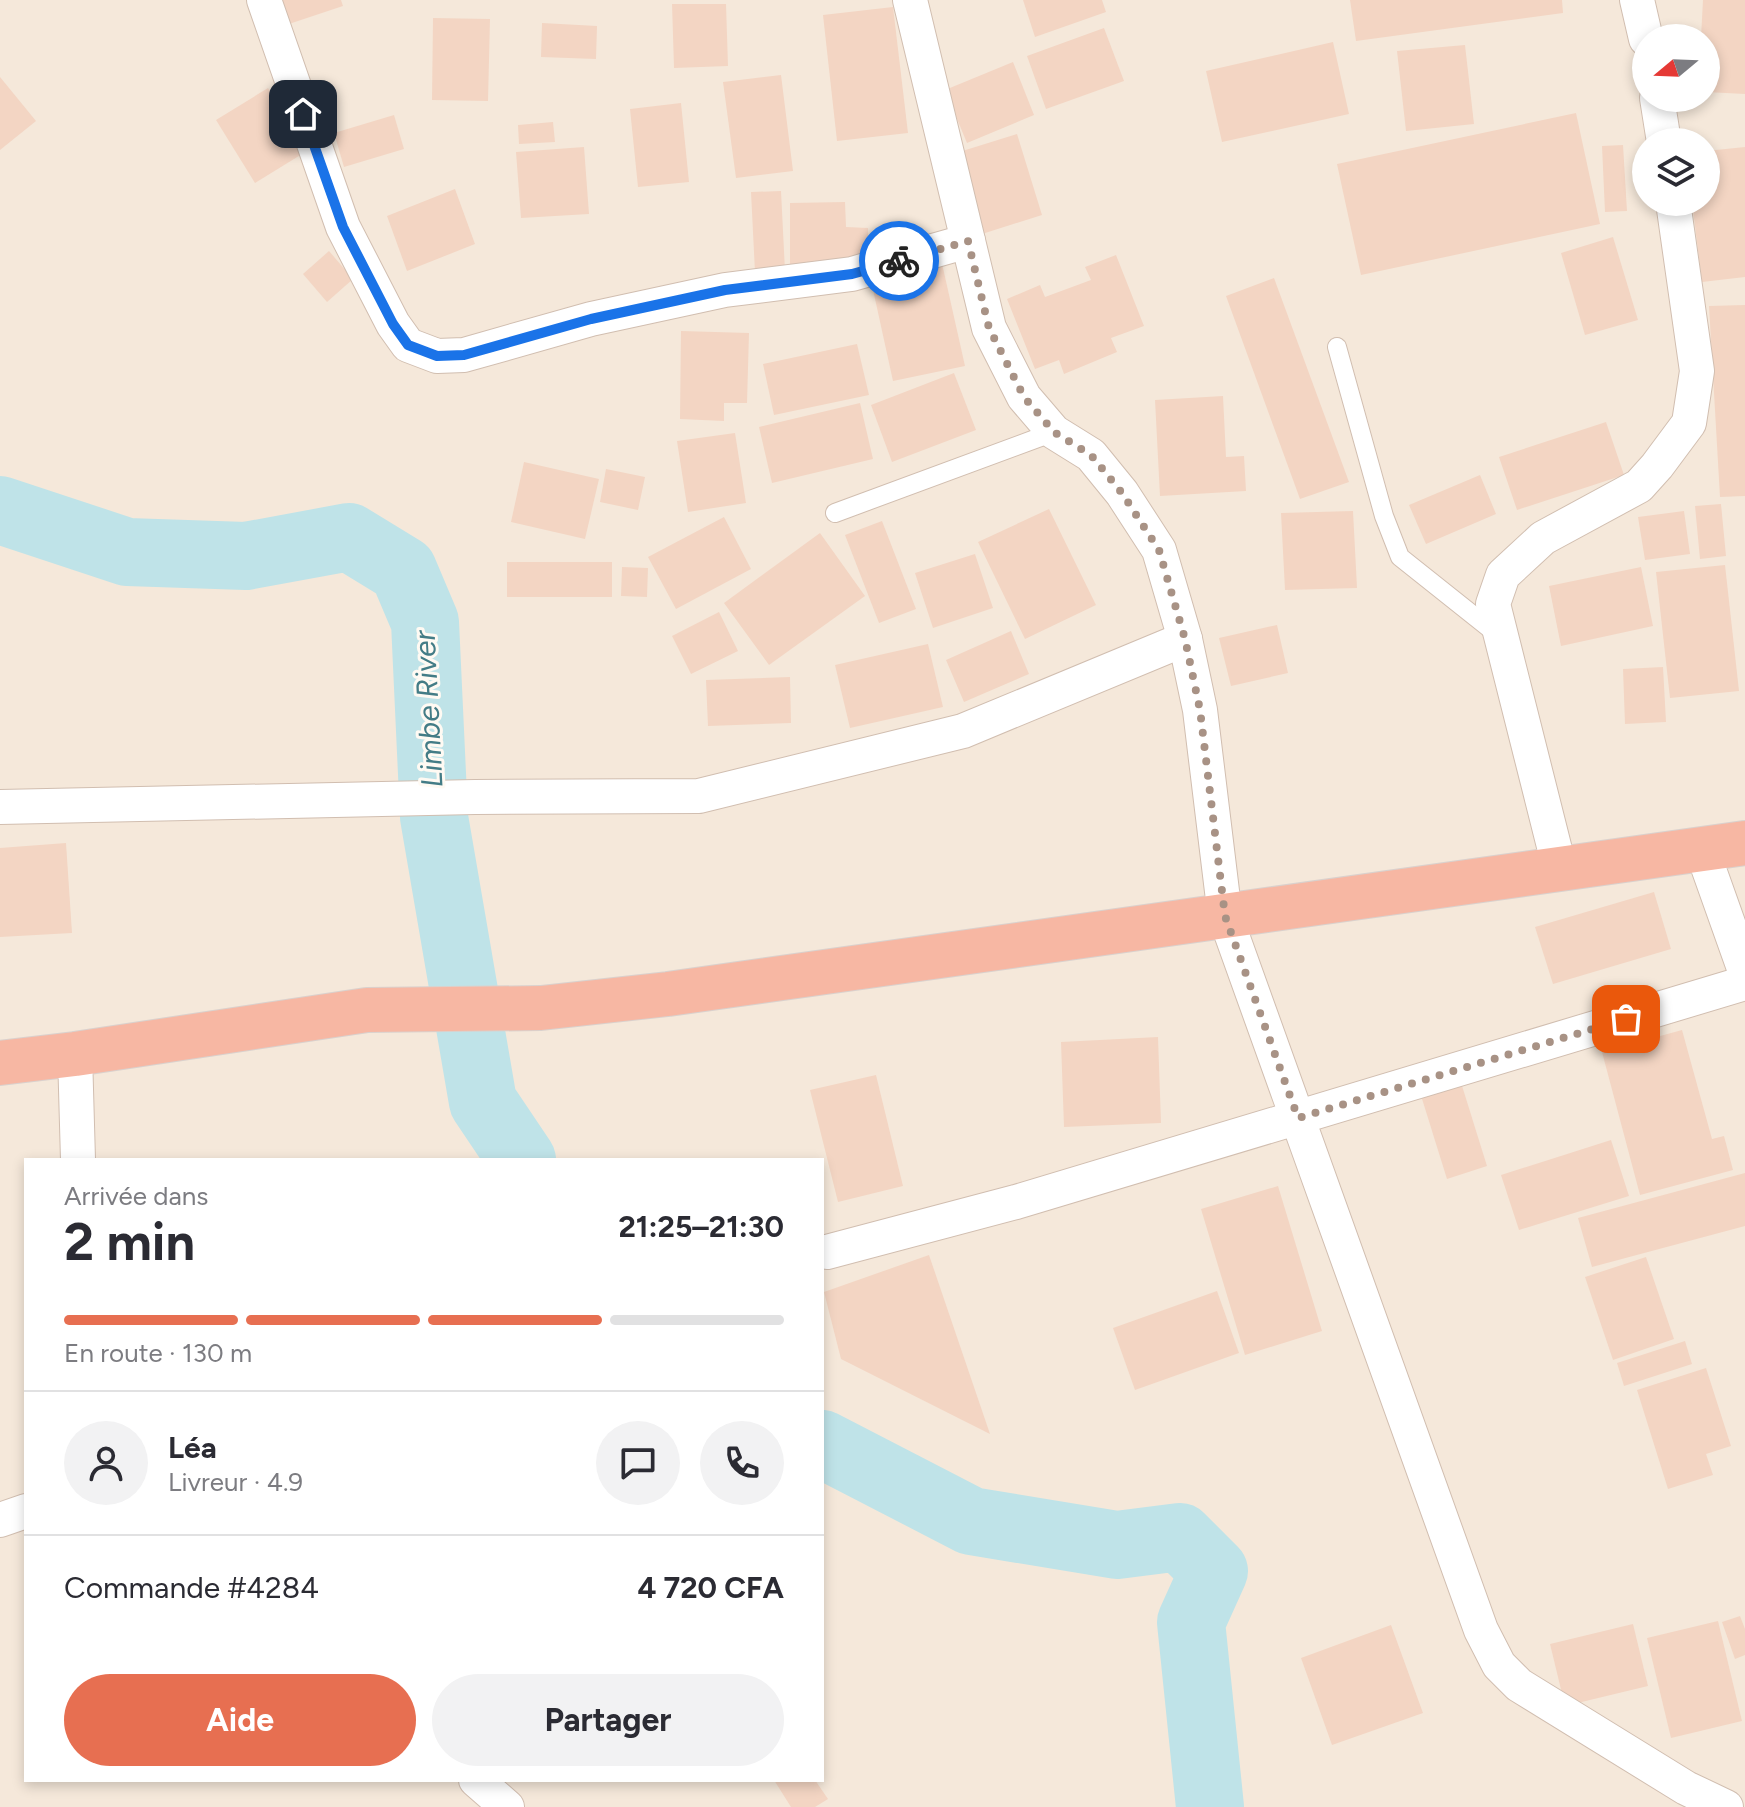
<!DOCTYPE html>
<html lang="fr">
<meta charset="utf-8">
<style>
body{margin:0;font-family:Figtree,sans-serif;background:#f2f2f3;color:#2b2b33;height:100vh;display:flex;flex-direction:column;font-size:30px;white-space:nowrap}
*{box-sizing:border-box;margin:0}
p{font-size:26px;color:#7c7c81}
.icon{flex:none;width:44px;height:44px;fill:none;stroke:currentColor;stroke-width:2;stroke-linecap:round;stroke-linejoin:round}
.map{position:relative;flex:1;overflow:hidden}
.panel{position:absolute;left:24px;top:1158px;width:800px;height:624px;display:flex;flex-direction:column;background:#fff;border-radius:0px;box-shadow:0 4px 12px #0003}
.panel>*{flex:none}
.needle{width:52px;rotate:251deg}
.controls{position:absolute;left:1632px;top:24px;display:grid;gap:16px}
.controls a{display:grid;place-items:center;width:88px;height:88px;border-radius:50%;background:#fff;box-shadow:0 4px 12px #0003;font-size:40px}
.pin{position:absolute;display:grid;place-items:center;width:68px;height:68px;color:#fff;margin:-34px;border-radius:16px;box-shadow:0 4px 12px #0006}
.courier{position:absolute;display:grid;place-items:center;width:80px;height:80px;margin:-40px;border:6px solid #1a73e8;border-radius:50%;background:#fff;color:#222;box-shadow:0 2px 10px #0007}
.head em{font-style:normal;font-weight:700}
.head div{display:flex;flex-direction:column-reverse}
.head{display:flex;align-items:center;justify-content:space-between;height:136px;padding:0 40px}
h1{font-size:52px;font-weight:700;line-height:60px}
.bar{display:grid;grid-template-columns:repeat(4,1fr);gap:12px 8px;align-content:center;height:96px;padding:0 40px}
.bar i{height:10px;border-radius:6px;background:#e1e1e2}
.bar .active{background:#e76f51}
.bar p{grid-column:span 4}
.line{display:flex;align-items:center;gap:20px;padding:0 40px;border-top:2px solid #e1e1e2}
.line div{flex:1}
.round{display:grid;place-items:center;flex:none;width:84px;height:84px;border-radius:42px;background:#f2f2f3}
.button{display:flex;gap:16px;margin-top:auto;padding:16px 40px}
.button a{flex:1;height:92px;border-radius:48px;background:#e76f51;color:#fff;font-size:32px;font-weight:700;line-height:92px;text-align:center}
.button a+a{background:#f2f2f3;color:#2b2b33}
.map>svg:first-child{display:block}
</style>
<div class="map">
<svg width="1745" height="1807" viewBox="0 0 1745 1807">
<rect width="100%" height="100%" fill="#fdf6ec"/>
<path fill="#f5e8da" fill-rule="evenodd" d="M0,0H1745V1807H0ZM1646,38H1706V98H1646ZM1646,142H1706V202H1646ZM26,1160H822V1780H26Z"/>
<g fill="none" stroke-linecap="round" stroke-linejoin="round">
<g stroke="#bfe3e8" stroke-width="68">
<path d="M0,510L127,552L246,556L349,537L403,570L425,622L434,817L483,1102L522,1160"/>
<path d="M822,1444L971,1521L1117,1545L1180,1537L1214,1571L1191,1622L1210,1807"/>
</g>
</g>
<g fill="#f3d5c3">
<path d="M278,0H341L343,6L286,25Z"/>
<path d="M1023,0H1102L1106,12L1035,37Z"/>
<path d="M1350,0H1562L1563,13L1356,41Z"/>
<path d="M1703,0H1745V94L1706,92V38H1701Z"/>
<path d="M672,4H726L728,66L674,68Z"/>
<path d="M893,7L908,133L837,141L823,15Z"/>
<path d="M433,18L490,19L488,101L432,100Z"/>
<path d="M542,23L597,26L596,59L541,57Z"/>
<path d="M1104,28L1124,81L1046,109L1027,56Z"/>
<path d="M1333,42L1349,114L1222,142L1206,71Z"/>
<path d="M1465,45L1474,124L1406,131L1397,51Z"/>
<path d="M1013,62L1034,115L967,143L945,90Z"/>
<path d="M781,75L793,171L736,178L723,82Z"/>
<path d="M0,77L36,121L0,150Z"/>
<path d="M268,88L307,151L255,183L216,120Z"/>
<path d="M681,103L689,182L638,187L630,109Z"/>
<path d="M1576,113L1600,224L1361,275L1337,164Z"/>
<path d="M394,115L404,149L344,167L334,133Z"/>
<path d="M553,122L555,142L519,144L518,125Z"/>
<path d="M1017,134L1042,215L982,234L956,153Z"/>
<path d="M1623,145L1627,211L1605,212L1602,146Z"/>
<path d="M584,147L589,214L521,218L516,152Z"/>
<path d="M1745,147V277L1702,282L1692,202H1706V151Z"/>
<path d="M455,189L475,244L407,271L387,216Z"/>
<path d="M781,191L785,271L755,272L751,192Z"/>
<path d="M845,202L846,227L868,228L869,263L790,264V203Z"/>
<path d="M1613,237L1638,320L1585,335L1561,253Z"/>
<path d="M329,251L353,279L327,302L303,274Z"/>
<path d="M1116,255L1144,326L1111,338L1117,352L1064,374L1059,360L1035,369L1007,299L1040,285L1045,297L1091,280L1085,267Z"/>
<path d="M941,259L965,366L893,381L870,276Z"/>
<path d="M1274,278L1349,482L1300,499L1226,296Z"/>
<path d="M1745,305V496L1720,497L1709,306Z"/>
<path d="M681,331L749,333L747,403H724V421L680,419Z"/>
<path d="M857,344L869,395L774,415L763,364Z"/>
<path d="M954,373L976,430L892,462L871,405Z"/>
<path d="M1223,396L1226,457L1244,456L1246,491L1160,496L1155,400Z"/>
<path d="M860,403L873,459L772,483L759,427Z"/>
<path d="M1606,422L1624,475L1517,510L1499,457Z"/>
<path d="M735,433L746,503L688,512L677,441Z"/>
<path d="M524,462L599,479L585,539L511,522Z"/>
<path d="M606,469L645,477L638,510L600,502Z"/>
<path d="M1480,475L1496,514L1426,544L1409,505Z"/>
<path d="M1721,504L1726,556L1700,559L1695,506Z"/>
<path d="M1049,509L1096,605L1025,639L978,542Z"/>
<path d="M1353,511L1357,588L1285,590L1281,513Z"/>
<path d="M1684,511L1690,554L1645,560L1638,517Z"/>
<path d="M724,517L751,569L676,609L648,557Z"/>
<path d="M882,521L916,609L879,623L845,535Z"/>
<path d="M820,533L865,596L769,665L724,603Z"/>
<path d="M975,554L993,608L933,628L915,573Z"/>
<rect x="507" y="562" width="105" height="35"/>
<path d="M1725,565L1739,691L1670,698L1656,572Z"/>
<path d="M622,567L648,568L647,597L621,596Z"/>
<path d="M1641,567L1653,626L1561,646L1549,586Z"/>
<path d="M719,612L738,651L691,674L672,636Z"/>
<path d="M1277,625L1288,673L1231,686L1219,638Z"/>
<path d="M1011,631L1029,674L964,702L946,660Z"/>
<path d="M928,644L943,707L850,728L835,665Z"/>
<path d="M1663,667L1666,722L1625,724L1623,669Z"/>
<path d="M790,677L791,723L708,726L706,680Z"/>
<path d="M66,843L72,933L0,937V848Z"/>
<path d="M1654,892L1671,949L1553,984L1535,927Z"/>
<path d="M1682,1030L1712,1139L1724,1136L1733,1170L1640,1195L1602,1052Z"/>
<path d="M1158,1037L1161,1123L1064,1127L1061,1042Z"/>
<path d="M1458,1073L1487,1166L1447,1179L1418,1086Z"/>
<path d="M876,1075L903,1186L838,1202L810,1090Z"/>
<path d="M1611,1140L1629,1196L1519,1230L1501,1175Z"/>
<path d="M1745,1173V1226L1592,1267L1578,1218Z"/>
<path d="M1278,1186L1322,1331L1245,1355L1201,1209Z"/>
<path d="M929,1255L990,1434L841,1359L824,1292Z"/>
<path d="M1646,1257L1674,1339L1613,1360L1585,1277Z"/>
<path d="M1217,1291L1239,1353L1135,1390L1113,1328Z"/>
<path d="M1685,1341L1692,1364L1624,1386L1617,1363Z"/>
<path d="M1706,1368L1731,1446L1706,1454L1713,1475L1668,1489L1637,1390Z"/>
<path d="M1740,1616L1745,1629V1655L1735,1659L1722,1622Z"/>
<path d="M1718,1621L1742,1721L1671,1738L1647,1638Z"/>
<path d="M1633,1624L1648,1686L1565,1706L1550,1644Z"/>
<path d="M1391,1625L1423,1713L1332,1745L1301,1658Z"/>
<path d="M774,1780H815L828,1799L815,1807H791Z"/>
</g>
<g fill="none" stroke-linecap="round" stroke-linejoin="round">
<g stroke="#d1beb0" stroke-width="20">
<g id="lane">
<path d="M1337,347L1384,516L1400,557L1498,635"/>
<path d="M835,513L1054,432"/>
</g>
</g>
<g stroke="#d1beb0" stroke-width="36">
<g id="street">
<path d="M264,0L343,227L393,324L408,345L437,356L464,355L591,319L725,290L852,274L968,241"/>
<path d="M910,0L989,328L1024,397L1054,432L1091,455L1122,493L1159,550L1185,639L1200,710L1225,916L1481,1630L1499,1665L1519,1685L1686,1788L1726,1807"/>
<path d="M1637,0L1646,39"/>
<path d="M1657,98L1664,142"/>
<path d="M0,807L475,797L699,796L963,731L1185,639"/>
<path d="M1702,850L1745,971"/>
<path d="M1560,870L1493,604L1503,575L1543,538L1639,486L1657,466L1689,423L1697,371L1673,202"/>
<path d="M75,1054L78,1160"/>
<path d="M827,1252L1016,1202L1745,983"/>
<path d="M0,1520L26,1511"/>
<path d="M476,1780L507,1807"/>
</g>
</g>
<g stroke="#dad1cd" stroke-width="46">
<path id="highway" d="M0,1063L75,1054L367,1010L541,1008L668,994L1745,843"/>
</g>
<use href="#lane" stroke="#fff" stroke-width="18"/>
<use href="#street" stroke="#fff" stroke-width="34"/>
<use href="#highway" stroke="#f7b7a3" stroke-width="44"/>
</g>
<g fill="none" stroke-linecap="round" stroke-linejoin="round">
<path stroke="#a89285" stroke-width="8" stroke-dasharray="0 14.4" d="M899,261L968,241L989,328L1024,397L1054,432L1091,455L1122,493L1159,550L1185,639L1200,710L1225,916L1298,1118L1626,1019"/>
<path stroke="#1a73e8" stroke-width="10" d="M303,114L343,227L393,324L408,345L437,356L464,355L591,319L725,290L852,274L899,261"/>
</g>
<g text-anchor="middle" dominant-baseline="central" stroke-width="6" stroke-linejoin="round" paint-order="stroke">
<g font-size="30" font-style="italic" fill="#437c86" stroke="#fffaf3">
<text transform="translate(428 709) rotate(-93)">Limbe River</text>
</g>
</g>
</svg>
<div class="controls">
<a><svg class="needle" viewBox="-14 -14 28 28"><path d="M0-13l5 13h-10z" fill="#e53935"/><path d="M0 13l5-13h-10z" fill="#7c7c81"/></svg></a>
<a><svg class="icon" aria-label="layers" viewBox="0 0 24 24"><path d="M12 4l9 5-9 5-9-5zM3 14l9 5 9-5"/></svg></a>
</div>
<div class="pin" style="left:1626px;top:1019px;background:#ea580c"><svg class="icon" aria-label="bag" viewBox="0 0 24 24"><path d="M5 8h14l-1 12H6zM9 8a3 3 0 0 1 6 0"/></svg></div>
<div class="pin" style="left:303px;top:114px;background:#1f2937"><svg class="icon" aria-label="home" viewBox="0 0 24 24"><path d="M3 11l9-7 9 7M6 9v11h12V9"/></svg></div>
<div class="courier" style="left:899px;top:261px"><svg class="icon" aria-label="bike" viewBox="0 0 24 24"><circle cx="6" cy="16" r="4"/><circle cx="18" cy="16" r="4"/><path d="M6 16l4-8h5l3 8M10 8l3 8H6M13 5h3"/></svg></div>
<section class="panel">
<div class="head"><div><h1>2 min</h1><p>Arrivée dans</p></div><em>21:25–21:30</em></div>
<div class="bar"><i class="active"></i><i class="active"></i><i class="active"></i><i></i><p>En route · 130 m</p></div>
<div class="line" style="height:144px"><a class="round"><svg class="icon" aria-label="person" viewBox="0 0 24 24"><circle cx="12" cy="8" r="4"/><path d="M4 21q1-7 8-7t8 7"/></svg></a><div><b>Léa</b><p>Livreur · 4.9</p></div><a class="round"><svg class="icon" aria-label="chat" viewBox="0 0 24 24"><path d="M4 5h16v11H9l-5 4z"/></svg></a><a class="round"><svg class="icon" aria-label="phone" viewBox="0 0 24 24"><path d="M5 4h4l2 5-3 2q2 4 5 5l2-3 5 2v4C11 20 4 13 5 4z"/></svg></a></div>
<div class="line" style="height:104px"><div>Commande #4284</div><b>4 720 CFA</b></div>
<div class="button"><a>Aide</a><a>Partager</a></div>
</section>
</div>
